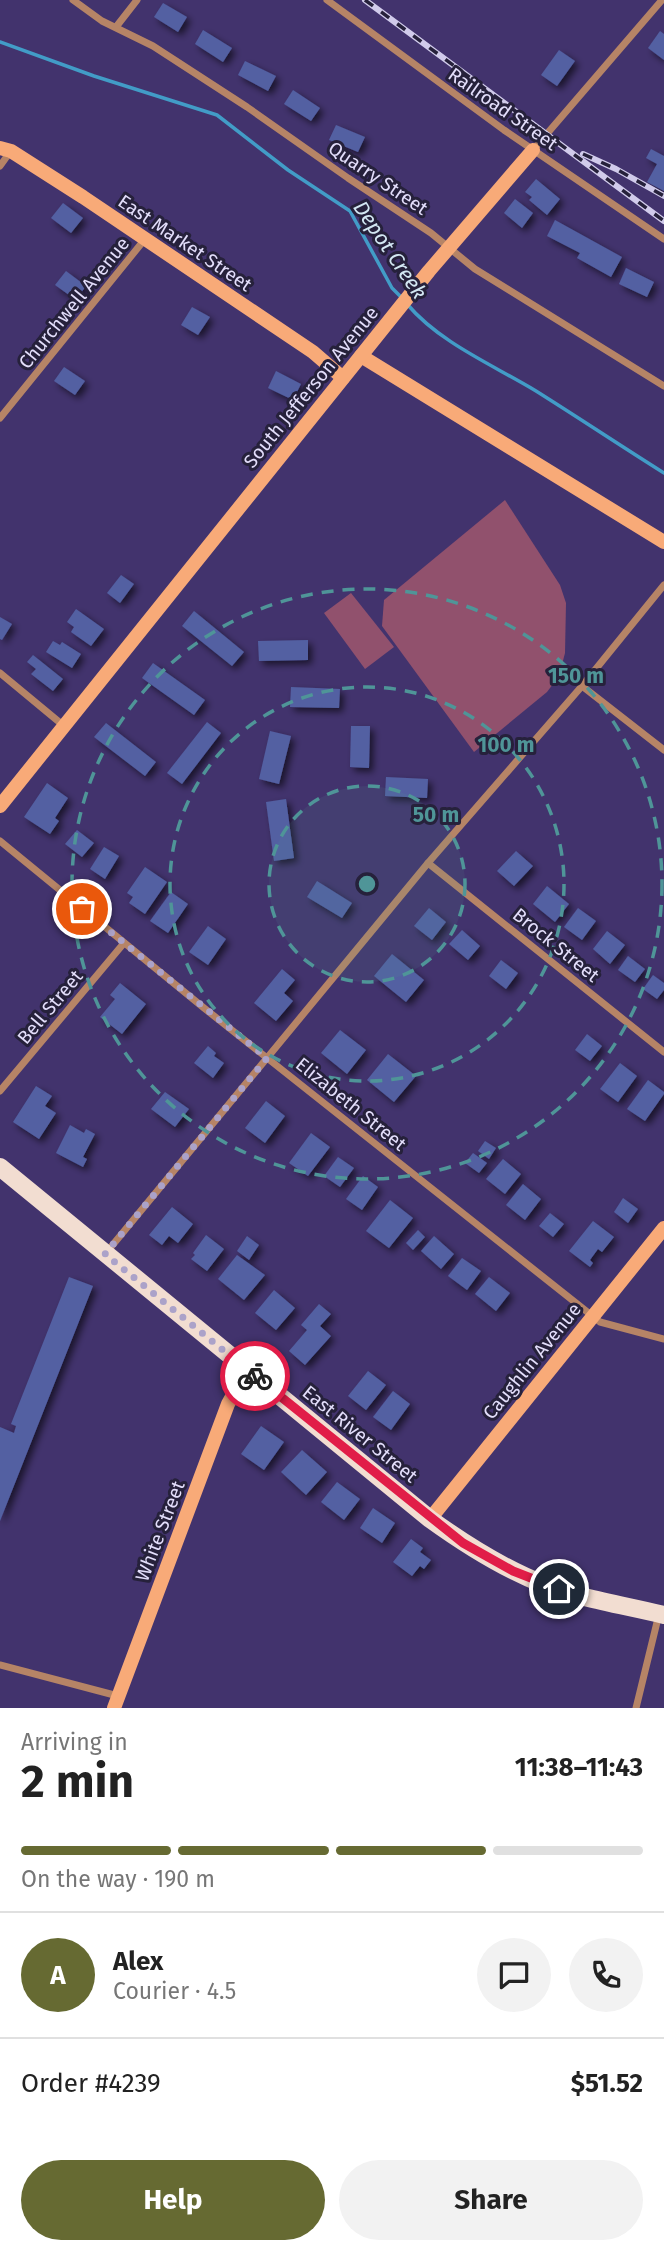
<!DOCTYPE html>
<meta charset="utf-8">
<style>
body{margin:0;font-family:"Fira Sans",sans-serif;background:#f2f2f2;color:#222;height:100vh;display:flex;flex-direction:column;font-size:26px;white-space:nowrap}
*{box-sizing:border-box;margin:0}
p{font-size:23px;color:#767676}
.icon{flex:none;width:38px;height:38px;fill:none;stroke:currentColor;stroke-width:2;stroke-linecap:round;stroke-linejoin:round}
.map{position:relative;height:1708px;overflow:hidden}
.sheet{display:flex;flex-direction:column;background:#fff;flex:1}
.sheet>*{flex:none}
.pin{position:absolute;display:grid;place-items:center;width:60px;height:60px;color:#fff;margin:-30px;border:4px solid #fff;border-radius:50%;box-shadow:0 2px 7px #0007}
.courier{position:absolute;display:grid;place-items:center;width:70px;height:70px;margin:-35px;border:5px solid #e11d48;border-radius:50%;background:#fff;color:#222;box-shadow:0 2px 9px #0007}
.headline em{font-style:normal;font-weight:700}
.headline div{display:flex;flex-direction:column-reverse}
.headline{display:flex;align-items:center;justify-content:space-between;height:119px;padding:0 21px}
h1{font-size:46px;font-weight:700;line-height:52px}
.bar{display:grid;grid-template-columns:repeat(4,1fr);gap:10px 7px;align-content:center;height:84px;padding:0 21px}
.bar i{height:9px;border-radius:5px;background:#e0e0e0}
.bar .current{background:#666a32}
.bar p{grid-column:span 4}
.line{display:flex;align-items:center;gap:18px;padding:0 21px;border-top:2px solid #e0e0e0}
.line div{flex:1}
.round{display:grid;place-items:center;flex:none;width:74px;height:74px;border-radius:37px;background:#f2f2f2}
.action{display:flex;gap:14px;margin-top:auto;padding:14px 21px}
.action a{flex:1;height:80px;border-radius:42px;background:#666a32;color:#fff;font-size:28px;font-weight:700;line-height:80px;text-align:center}
.action a+a{background:#f2f2f2;color:#222}
.map>svg:first-child{display:block}
</style>
<div class="map">
<svg width="664" height="1708" viewBox="0 0 664 1708">
<defs>
<filter id="shadow"><feDropShadow dx="4" dy="4" stdDeviation="3.5" flood-color="#0009"/></filter>
</defs>
<rect width="100%" height="100%" fill="#42336d"/>
<g fill="#91516d">
<path d="M505,500L560,585L566,603L565,653L559,676L547,692L474,752L382,626L384,600Z"/>
<path d="M351,593L394,647L365,669L324,613Z"/>
</g>
<g fill="none" stroke-linecap="round" stroke-linejoin="round">
<g stroke="#429cc7" stroke-width="3.5">
<path d="M0,42L94,76L217,115L288,170L350,211L392,288L402,298"/>
<path d="M407,304C440,343 493,365 536,391C579,418 621,446 664,473"/>
</g>
</g>
<g fill="#5260a2" filter="url(#shadow)">
<path d="M163,3L187,17L178,32L154,17Z"/>
<path d="M203,30L232,48L223,62L195,44Z"/>
<path d="M660,31L664,34V60L648,48Z"/>
<path d="M559,50L575,61L557,86L541,75Z"/>
<path d="M245,61L276,76L268,91L238,75Z"/>
<path d="M293,90L320,108L311,121L284,104Z"/>
<path d="M336,125L365,137L358,152L329,140Z"/>
<path d="M651,149L664,156V191L647,182L657,164L646,158Z"/>
<path d="M536,179L560,199L547,215L529,200L532,197L525,192Z"/>
<path d="M515,199L533,213L522,228L504,213Z"/>
<path d="M63,203L83,218L71,233L51,218Z"/>
<path d="M555,220L622,257L611,277L577,258L580,253L547,236Z"/>
<path d="M626,268L654,282L647,297L619,284Z"/>
<path d="M66,271L86,286L76,300L55,285Z"/>
<path d="M192,307L210,317L198,335L181,325Z"/>
<path d="M64,367L85,381L75,395L54,381Z"/>
<path d="M276,371L301,384L293,400L268,388Z"/>
<path d="M121,575L134,584L120,603L107,593Z"/>
<path d="M76,609L104,629L91,646L71,632L74,627L67,622Z"/>
<path d="M194,611L244,652L232,666L182,626Z"/>
<path d="M0,617L12,624L2,640L0,639Z"/>
<path d="M308,640V660L259,661L258,641Z"/>
<path d="M53,641L60,645L62,642L81,654L72,668L46,652Z"/>
<path d="M33,655L63,679L53,691L31,674L36,669L27,662Z"/>
<path d="M153,663L205,700L194,715L142,678Z"/>
<path d="M291,687L340,689L339,708L290,707Z"/>
<path d="M207,722L221,733L182,784L167,773Z"/>
<path d="M106,723L156,762L145,776L94,737Z"/>
<path d="M351,726H370L369,768L350,767Z"/>
<path d="M270,731L291,736L279,784L259,779Z"/>
<path d="M386,777L428,779L427,798L385,796Z"/>
<path d="M47,783L68,798L55,818L59,821L50,834L24,817Z"/>
<path d="M286,799L294,858L274,861L266,802Z"/>
<path d="M77,830L94,843L82,857L65,844Z"/>
<path d="M104,847L119,856L105,879L90,869Z"/>
<path d="M516,851L533,866L514,886L497,871Z"/>
<path d="M145,867L167,882L145,914L129,903L133,897L127,893Z"/>
<path d="M317,881L352,903L342,918L307,897Z"/>
<path d="M547,886L569,904L555,922L533,904Z"/>
<path d="M171,892L188,904L168,933L150,921Z"/>
<path d="M429,908L446,922L432,940L414,926Z"/>
<path d="M578,908L596,921L582,940L564,927Z"/>
<path d="M208,926L226,939L208,965L189,952Z"/>
<path d="M462,930L480,946L468,960L449,944Z"/>
<path d="M607,931L625,945L610,964L593,949Z"/>
<path d="M392,954L424,980L406,1002L374,976Z"/>
<path d="M628,956L645,969L635,982L618,970Z"/>
<path d="M501,960L518,973L506,989L489,976Z"/>
<path d="M282,969L295,980L284,993L293,1001L276,1021L254,1003Z"/>
<path d="M653,975L664,983V990L657,999L643,989Z"/>
<path d="M120,983L146,1004L122,1034L100,1017L115,999L110,995Z"/>
<path d="M340,1030L366,1050L347,1074L321,1053Z"/>
<path d="M587,1034L602,1046L590,1061L575,1050Z"/>
<path d="M208,1046L216,1053L214,1056L224,1063L213,1078L194,1063Z"/>
<path d="M388,1054L416,1076L394,1102L367,1080Z"/>
<path d="M620,1063L637,1076L618,1102L600,1089Z"/>
<path d="M648,1080L664,1092V1094L645,1121L627,1109Z"/>
<path d="M36,1086L52,1096L45,1106L56,1113L39,1139L13,1122Z"/>
<path d="M165,1092L189,1109L175,1127L151,1109Z"/>
<path d="M266,1101L285,1116L265,1143L245,1128Z"/>
<path d="M70,1125L84,1133L86,1129L95,1134L83,1157L87,1159L83,1167L56,1153Z"/>
<path d="M311,1133L330,1147L308,1176L289,1163Z"/>
<path d="M485,1141L496,1148L489,1159L478,1151Z"/>
<path d="M473,1153L487,1163L479,1173L465,1163Z"/>
<path d="M338,1157L354,1168L340,1187L324,1176Z"/>
<path d="M503,1159L521,1174L505,1194L486,1179Z"/>
<path d="M363,1176L378,1187L362,1210L346,1199Z"/>
<path d="M523,1184L541,1199L525,1220L506,1205Z"/>
<path d="M623,1198L638,1209L628,1223L614,1212Z"/>
<path d="M390,1200L413,1218L389,1248L366,1231Z"/>
<path d="M172,1207L193,1224L178,1243L169,1236L162,1245L149,1235Z"/>
<path d="M550,1213L564,1224L553,1237L539,1226Z"/>
<path d="M593,1221L614,1237L602,1252L598,1249L590,1260L593,1263L590,1267L569,1251Z"/>
<path d="M418,1230L425,1237L413,1250L406,1243Z"/>
<path d="M206,1235L224,1249L207,1271L191,1259L195,1255L193,1253Z"/>
<path d="M247,1236L259,1245L249,1260L237,1251Z"/>
<path d="M434,1236L454,1254L441,1269L421,1251Z"/>
<path d="M237,1255L265,1275L244,1300L218,1279Z"/>
<path d="M462,1258L481,1271L467,1290L448,1276Z"/>
<path d="M69,1277L93,1286L0,1521V1427L14,1433L16,1426L11,1424Z"/>
<path d="M489,1277L510,1293L496,1311L475,1294Z"/>
<path d="M274,1290L295,1308L276,1330L255,1313Z"/>
<path d="M319,1304L331,1314L320,1326L331,1336L305,1365L289,1351L307,1330L301,1325Z"/>
<path d="M368,1371L386,1385L366,1410L348,1396Z"/>
<path d="M393,1391L410,1404L391,1430L373,1417Z"/>
<path d="M261,1426L284,1442L264,1470L241,1454Z"/>
<path d="M302,1450L327,1472L306,1495L281,1472Z"/>
<path d="M337,1482L360,1499L344,1520L321,1502Z"/>
<path d="M373,1508L395,1523L382,1543L360,1528Z"/>
<path d="M411,1539L423,1548L420,1552L431,1560L424,1569L420,1566L412,1576L393,1562Z"/>
</g>
<g fill="none" stroke-linecap="round" stroke-linejoin="round">
<g stroke="#b68466" stroke-width="7">
<path d="M73,0L102,21L153,46L247,107L348,178L431,233L475,269L664,386"/>
<path d="M327,0L504,130L664,239"/>
<path d="M116,27L137,0"/>
<path d="M533,150L662,0"/>
<path d="M0,166L10,152"/>
<path d="M0,418L145,239"/>
<path d="M0,673L64,726"/>
<path d="M582,686L664,750"/>
<path d="M0,841L204,1008L600,1322L664,1339"/>
<path d="M428,863L664,1052"/>
<path d="M0,1091L124,943"/>
<path d="M106,1253L428,863L582,686L664,585"/>
<path d="M0,1665L118,1696"/>
<path d="M636,1708L659,1614"/>
</g>
<g stroke="#f8aa78" stroke-width="14">
<path d="M0,148L11,151L83,197L313,352L343,378"/>
<path d="M361,356L664,542"/>
<path d="M0,806L429,271L533,150"/>
<path d="M430,1519L664,1228"/>
<path d="M114,1708L228,1404L247,1370"/>
</g>
<path stroke="#f2ddd1" stroke-width="18" d="M0,1167L430,1519C466,1545 502,1568 543,1584C582,1599 623,1605 664,1615"/>
<g stroke="#d1cbeb" stroke-width="6">
<g id="rail">
<path d="M365,0L664,221"/>
<path d="M583,154L616,169L664,196"/>
</g>
</g>
<use href="#rail" stroke="#26213b" stroke-width="3.5" stroke-dasharray="10" stroke-linecap="butt"/>
</g>
<g fill="none" stroke-linecap="round" stroke-linejoin="round">
<path stroke="#aba2c9" stroke-width="7" stroke-dasharray="0 12.6" d="M82,909L267,1058L105,1254L255,1376"/>
<path stroke="#e11d48" stroke-width="9" d="M255,1376L463,1543L513,1571L559,1589"/>
</g>
<circle cx="367" cy="884" r="98" fill="#4f9598" fill-opacity=".12"/>
<g fill="none" stroke="#4f9598" stroke-width="3.5" stroke-dasharray="12 9">
<circle cx="367" cy="884" r="98"/>
<circle cx="367" cy="884" r="197"/>
<circle cx="367" cy="884" r="295"/>
</g>
<g text-anchor="middle" dominant-baseline="central" stroke-width="6" stroke-linejoin="round" paint-order="stroke">
<g font-size="19" fill="#e3defb" stroke="#26213b">
<text transform="translate(503 109) rotate(35)">Railroad Street</text>
<text transform="translate(378 178) rotate(34)">Quarry Street</text>
<text transform="translate(185 243) rotate(34)">East Market Street</text>
<text transform="translate(74 303) rotate(-51)">Churchwell Avenue</text>
<text transform="translate(311 387) rotate(-51)">South Jefferson Avenue</text>
<text transform="translate(556 945) rotate(39)">Brock Street</text>
<text transform="translate(50 1007) rotate(-50)">Bell Street</text>
<text transform="translate(351 1104) rotate(39)">Elizabeth Street</text>
<text transform="translate(532 1361) rotate(-51)">Caughlin Avenue</text>
<text transform="translate(360 1434) rotate(39)">East River Street</text>
<text transform="translate(160 1531) rotate(-69)">White Street</text>
</g>
<g font-size="21" font-style="italic" fill="#d3e7f3" stroke="#26213b">
<text transform="translate(390 250) rotate(56)">Depot Creek</text>
</g>
</g>
<circle cx="367" cy="884" r="10" fill="#4f9598" stroke="#26213b" stroke-width="3.5"/>
<g font-size="21" text-anchor="middle" font-weight="bold" fill="#4f9598" stroke="#26213b" stroke-width="6" stroke-linejoin="round" paint-order="stroke">
<text x="576" y="683">150 m</text>
<text x="506" y="752">100 m</text>
<text x="436" y="822">50 m</text>
</g>
</svg>
<div class="pin" style="left:82px;top:909px;background:#ea580c"><svg class="icon" aria-label="bag" viewBox="0 0 24 24"><path d="M5 8h14l-1 12H6zM9 8a3 3 0 0 1 6 0"/></svg></div>
<div class="pin" style="left:559px;top:1589px;background:#1f2937"><svg class="icon" aria-label="home" viewBox="0 0 24 24"><path d="M3 11l9-7 9 7M6 9v11h12V9"/></svg></div>
<div class="courier" style="left:255px;top:1376px"><svg class="icon" aria-label="bike" viewBox="0 0 24 24"><circle cx="6" cy="16" r="4"/><circle cx="18" cy="16" r="4"/><path d="M6 16l4-8h5l3 8M10 8l3 8H6M13 5h3"/></svg></div>
</div>
<section class="sheet">
<div class="headline"><div><h1>2 min</h1><p>Arriving in</p></div><em>11:38–11:43</em></div>
<div class="bar"><i class="current"></i><i class="current"></i><i class="current"></i><i></i><p>On the way · 190 m</p></div>
<div class="line" style="height:126px"><b class="round" style="background:#666a32;color:#fff">A</b><div><b>Alex</b><p>Courier · 4.5</p></div><a class="round"><svg class="icon" aria-label="chat" viewBox="0 0 24 24"><path d="M4 5h16v11H9l-5 4z"/></svg></a><a class="round"><svg class="icon" aria-label="phone" viewBox="0 0 24 24"><path d="M5 4h4l2 5-3 2q2 4 5 5l2-3 5 2v4C11 20 4 13 5 4z"/></svg></a></div>
<div class="line" style="height:91px"><div>Order #4239</div><b>$51.52</b></div>
<div class="action"><a>Help</a><a>Share</a></div>
</section>
